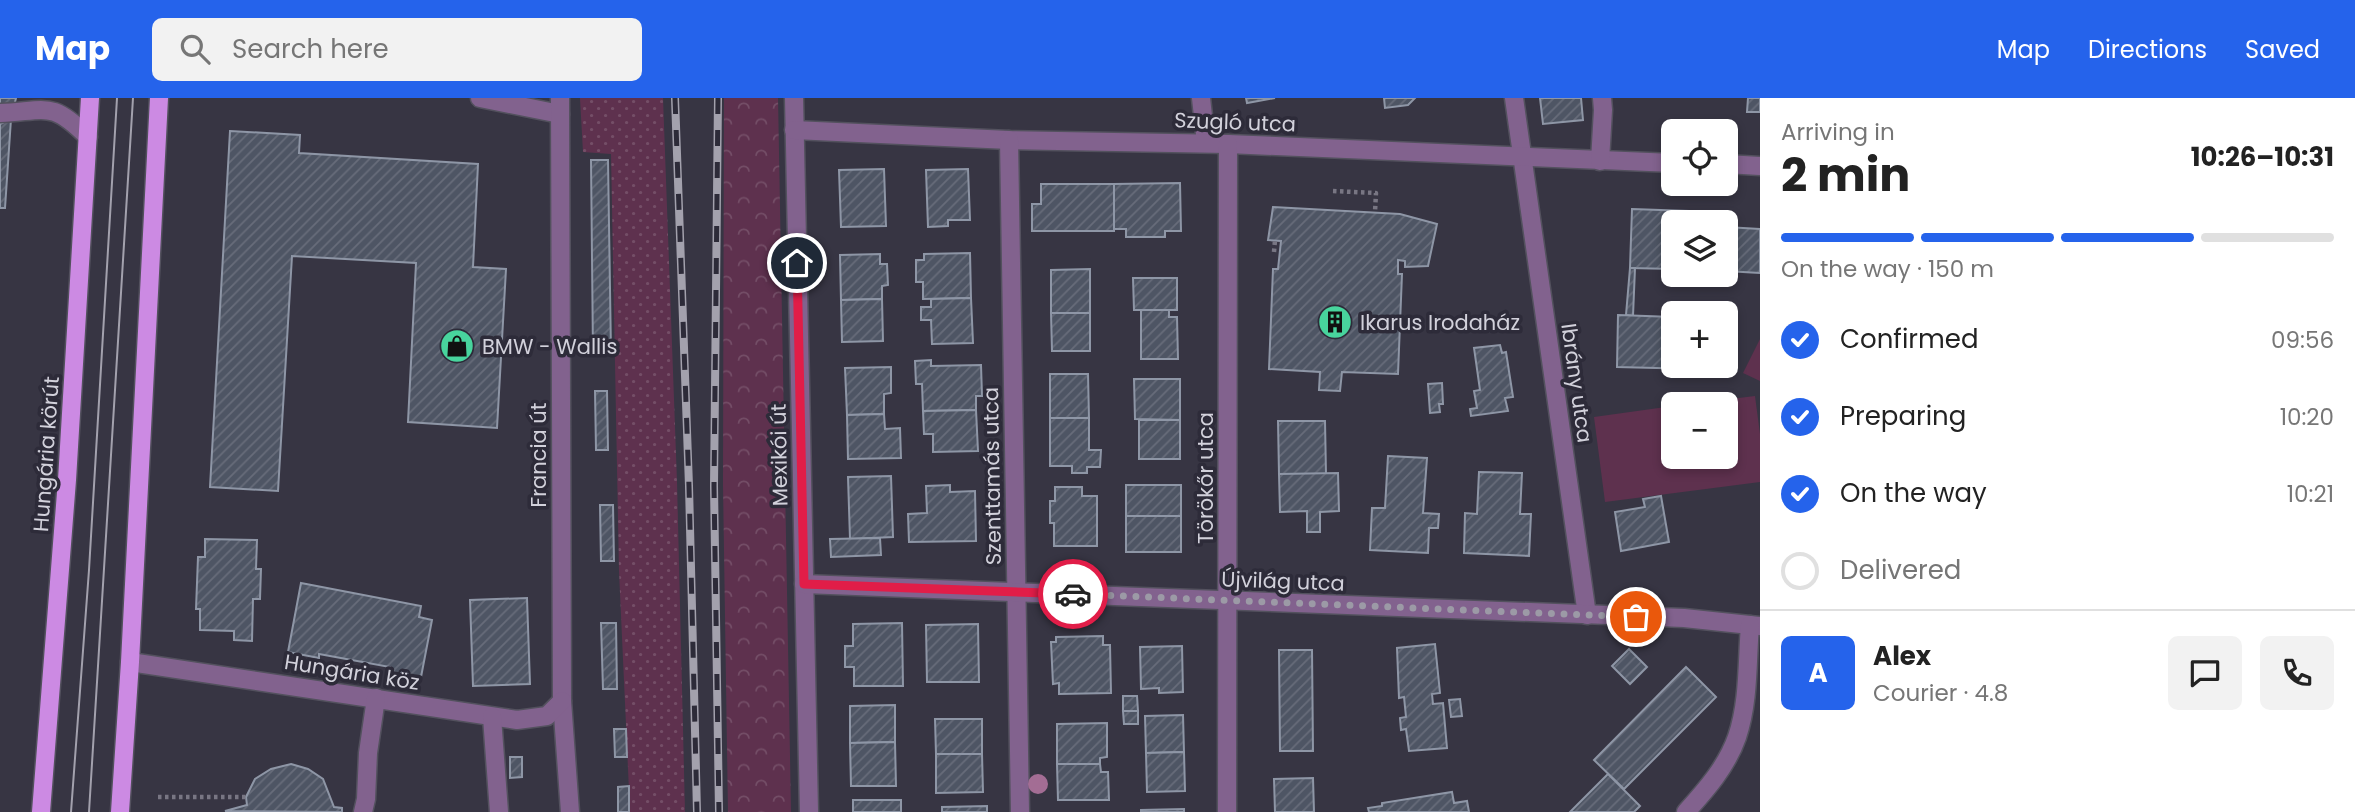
<!DOCTYPE html>
<meta charset="utf-8">
<style>
body{margin:0;font-family:Poppins,sans-serif;background:#f2f2f2;color:#222;height:100vh;display:flex;flex-direction:column;font-size:26px;white-space:nowrap}
*{box-sizing:border-box;margin:0}
p{font-size:23px;color:#767676}
.icon{flex:none;width:38px;height:38px;fill:none;stroke:currentColor;stroke-width:2;stroke-linecap:round;stroke-linejoin:round}
.map{position:relative;flex:1;overflow:hidden}
.panel{display:flex;flex-direction:column;background:#fff;width:595px}
.panel>*{flex:none}
.controls{position:absolute;left:1661px;top:21px;display:grid;gap:14px}
.controls a{display:grid;place-items:center;width:77px;height:77px;border-radius:10px;background:#fff;box-shadow:0 4px 10px #0003;font-size:35px}
.pin{position:absolute;display:grid;place-items:center;width:60px;height:60px;color:#fff;margin:-30px;border:4px solid #fff;border-radius:50%;box-shadow:0 2px 7px #0007}
.courier{position:absolute;display:grid;place-items:center;width:70px;height:70px;margin:-35px;border:5px solid #e11d48;border-radius:50%;background:#fff;color:#222;box-shadow:0 2px 9px #0007}
.head em{font-style:normal;font-weight:700}
.head div{display:flex;flex-direction:column-reverse}
.head{display:flex;align-items:center;justify-content:space-between;height:119px;padding:0 21px}
h1{font-size:46px;font-weight:700;line-height:52px}
.bar{display:grid;grid-template-columns:repeat(4,1fr);gap:10px 7px;align-content:center;height:84px;padding:0 21px}
.bar i{height:9px;border-radius:5px;background:#e0e0e0}
.bar .on{background:#2563eb}
.bar p{grid-column:span 4}
.line{display:flex;align-items:center;gap:18px;padding:0 21px;border-top:2px solid #e0e0e0}
.line div{flex:1}
.round{display:grid;place-items:center;flex:none;width:74px;height:74px;border-radius:10px;background:#f2f2f2}
ol{padding:0 21px;list-style:none}
li{display:flex;align-items:center;gap:21px;height:77px}
li p{margin-inline-start:auto}
li .icon{padding:7px;border-radius:50%;background:#2563eb;color:#fff;stroke-width:4}
li:last-child{color:#767676}
li i{width:38px;height:38px;border:4px solid #e0e0e0;border-radius:50%}
header{display:flex;align-items:center;gap:42px;box-sizing:border-box;height:98px;padding:0 35px;background:#2563eb;color:#fff}
header strong{font-size:33px}
nav{display:flex;gap:38px;margin-inline-start:auto;font-size:24px}
.search{width:490px;height:63px;background:#f2f2f2;display:flex;align-items:center;gap:18px;box-sizing:border-box;padding:0 24px;border-radius:10px;color:#767676;font-size:26px}
main{display:flex;flex:1;min-height:0}
.map>svg:first-child{display:block}
</style>
<header>
<strong>Map</strong>
<div class="search"><svg class="icon" aria-label="search" viewBox="0 0 24 24"><circle cx="10" cy="10" r="6"/><path d="M15 15l6 6"/></svg>Search here</div>
<nav><a>Map</a><a>Directions</a><a>Saved</a></nav>
</header>
<main>
<div class="map">
<svg width="1760" height="714" viewBox="0 0 1760 714">
<defs>
<pattern id="grass-dots" width="8" height="8" patternUnits="userSpaceOnUse" patternTransform="scale(1.75)"><rect width="8" height="8" fill="#5e314e"/><path d="M2 2h.1M6 6h.1" fill="none" stroke="#744e67" stroke-width="1.8" stroke-linecap="round"/></pattern>
<pattern id="forest-crowns" width="20" height="18" patternUnits="userSpaceOnUse" patternTransform="scale(1.75)"><rect width="20" height="18" fill="#5e314e"/><path d="M2 6a3 3 0 1 1 6 0M12 15a3 3 0 1 1 6 0" fill="none" stroke="#744e67"/></pattern>
<pattern id="building-hatch" width="6" height="6" patternUnits="userSpaceOnUse" patternTransform="scale(1.75)"><rect width="6" height="6" fill="#4e5564"/><path d="M-1 1l2-2M0 6l6-6M5 7l2-2" fill="none" stroke="#676c7a"/></pattern>
</defs>
<rect width="100%" height="100%" fill="#373543"/>
<path fill="url(#grass-dots)" d="M580,0H663L677,384L685,714H630L619,473L611,56L583,54Z"/>
<path fill="url(#forest-crowns)" d="M724,0H778L791,714H728L723,386Z"/>
<g fill="#5e314e">
<path d="M1760,241V283L1743,275Z"/>
<path d="M1755,298L1760,336V384L1605,404L1594,319L1673,308V359H1726V306H1690Z"/>
</g>
<g fill="url(#building-hatch)" stroke="#8e96a6" stroke-width="2">
<path d="M0,0H16L11,21L0,26Z"/>
<path d="M1246,0H1275L1247,5Z"/>
<path d="M1384,0H1415L1408,7L1385,10Z"/>
<path d="M1540,0H1581L1583,22L1543,26Z"/>
<path d="M1748,0H1760V14H1747Z"/>
<path d="M11,21L5,110H0V26Z"/>
<path d="M230,33L300,37L299,55L478,66L473,169L506,171L497,330L408,324L416,165L292,158L278,393L210,389Z"/>
<path d="M591,62H608L611,255L593,256Z"/>
<path d="M884,71L886,128L841,129L839,72Z"/>
<path d="M968,71L970,122H948V128L928,129L926,72Z"/>
<path d="M1180,85L1181,133H1165V139H1126V131H1114V86Z"/>
<path d="M1041,86H1114V133H1032V106H1041Z"/>
<path d="M1273,109L1400,116L1437,126L1428,168L1405,169V163L1398,162V176H1402L1398,276L1342,274L1340,293L1319,292L1320,274L1269,271L1273,171H1278L1281,143L1268,142Z"/>
<path d="M1632,111L1717,114L1716,124H1673V171L1630,170Z"/>
<path d="M1726,129L1760,131V175L1726,173Z"/>
<path d="M970,155L971,200L923,201V184H916V162H924V156Z"/>
<path d="M880,156V166H887L888,187L882,188V201L841,202L840,157Z"/>
<path d="M1630,170H1635L1633,218L1626,217Z"/>
<path d="M1090,171V215H1051V172Z"/>
<path d="M1133,180H1177V212H1134Z"/>
<path d="M971,200L973,245L932,246L931,222H921V209H931V201Z"/>
<path d="M882,201L883,243L842,244L841,202Z"/>
<path d="M1141,212H1169V219H1177L1178,261H1141Z"/>
<path d="M1051,215H1090V253H1052Z"/>
<path d="M1618,217L1673,219V268H1696V271L1617,269Z"/>
<path d="M1500,247L1502,255L1506,254L1513,299L1505,300L1508,313L1471,318L1470,311L1477,310L1474,293L1480,292L1474,250Z"/>
<path d="M931,262V268L981,267L982,298H976V312L923,313L922,286H916L915,263Z"/>
<path d="M891,269V295L884,296V316L847,317L845,270Z"/>
<path d="M1050,276H1088L1089,320H1050Z"/>
<path d="M1134,281H1180V322L1135,321Z"/>
<path d="M1442,285L1443,306H1439L1440,314L1430,315L1428,286Z"/>
<path d="M595,293H607L608,352H596Z"/>
<path d="M976,312L978,353L933,354V336H924L923,313Z"/>
<path d="M884,316L885,331L900,330L901,360L848,361L847,317Z"/>
<path d="M1050,320H1089V352H1101L1100,369H1087V375H1072V368H1050Z"/>
<rect x="1139" y="322" width="41" height="39"/>
<path d="M1278,323H1325L1326,376H1279Z"/>
<path d="M1388,358L1427,360L1423,415L1439,416L1438,430H1429L1428,455L1370,452L1372,410H1385Z"/>
<path d="M1479,374L1522,375L1520,416H1531L1529,458L1464,455L1465,415L1477,416Z"/>
<path d="M1338,375L1339,413L1320,414V434H1307V413L1280,414L1279,376Z"/>
<path d="M891,378L893,439L850,441L848,379Z"/>
<path d="M950,387V394L975,393L976,443L909,444L908,416L927,415L926,388Z"/>
<rect x="1126" y="387" width="55" height="31"/>
<path d="M1055,389H1082V398H1097V448H1054V425H1050V403H1055Z"/>
<path d="M1661,398L1669,444L1621,453L1615,414L1645,409L1643,401Z"/>
<path d="M600,407H613L614,463H601Z"/>
<rect x="1126" y="418" width="55" height="36"/>
<path d="M880,440L881,457L831,459L830,441Z"/>
<path d="M205,441L257,442L256,471H261L260,501H253L252,543L234,542V533L200,532V511H196L198,459H205Z"/>
<path d="M301,485L421,508L419,519L432,522L421,579L390,573V569L319,556V560L288,554Z"/>
<path d="M527,500L530,586L473,588L470,502Z"/>
<path d="M601,525H616L617,591H603Z"/>
<path d="M902,525L903,588H854V569H845V548H853V526Z"/>
<path d="M978,526L979,584H927L926,527Z"/>
<path d="M1103,538V547H1110L1111,595L1059,596V585L1053,586L1051,544H1056V539Z"/>
<path d="M1435,546L1440,595L1432,596L1433,606L1443,605L1447,650L1409,653L1406,631L1401,632L1400,620L1406,619L1404,599L1399,600L1397,550Z"/>
<path d="M1182,548L1183,594L1159,595V590L1141,591L1140,549Z"/>
<path d="M1629,551L1647,569L1630,586L1612,568Z"/>
<path d="M1279,552H1312L1313,653H1280Z"/>
<path d="M1686,569L1716,599L1624,691L1594,662Z"/>
<path d="M1123,598H1137L1138,613H1123Z"/>
<path d="M1460,601L1462,618L1451,619L1449,602Z"/>
<path d="M895,607V644L850,645V608Z"/>
<path d="M1123,613H1138V626H1124Z"/>
<path d="M1183,617L1184,654L1146,655L1145,618Z"/>
<path d="M935,621H982V656H936Z"/>
<path d="M1107,625V659L1100,660V666H1057V626Z"/>
<path d="M614,631H626L627,659H615Z"/>
<path d="M895,644L896,688H851L850,645Z"/>
<path d="M1184,654L1185,693L1147,694L1146,655Z"/>
<path d="M936,656H982L983,694L936,695Z"/>
<path d="M510,659H522V679L510,680Z"/>
<path d="M291,666L308,671L323,681L334,709L342,710V714L225,713L247,707L246,699L255,681L271,671Z"/>
<path d="M1057,666H1100L1101,674H1108L1109,702H1058Z"/>
<path d="M1608,676L1640,708L1634,714H1570Z"/>
<path d="M1313,680L1314,714H1275L1274,681Z"/>
<path d="M629,688V714H618V689Z"/>
<path d="M1452,694L1454,705L1467,703L1469,714H1369L1368,710L1382,708V705Z"/>
<rect x="853" y="702" width="48" height="12"/>
<path d="M987,708V714H942V709Z"/>
<path d="M1184,711V714H1141V712Z"/>
</g>
<g fill="none" stroke-linecap="round" stroke-linejoin="round">
<g stroke="#53515e" stroke-width="21">
<g id="minor">
<path d="M480,0L560,16"/>
<path d="M560,0L562,603L570,714"/>
<path d="M794,0L809,714"/>
<path d="M1201,0L1206,45"/>
<path d="M1514,0L1587,517"/>
<path d="M0,15C47,13 51,2 88,39"/>
<path d="M794,32L1009,42L1228,46L1673,65"/>
<path d="M1009,42L1020,714"/>
<path d="M1600,63L1603,12L1602,0"/>
<path d="M1726,66L1760,68"/>
<path d="M804,486L1684,520L1760,528"/>
<path d="M130,564L517,622L547,618L562,603"/>
<path d="M492,619L499,714"/>
<path d="M363,714L366,701L368,655L376,600"/>
<path d="M1227,714L1228,46"/>
<path d="M1686,714C1706,692 1727,668 1737,639C1749,604 1747,564 1750,527"/>
</g>
</g>
<g stroke="#53515e" stroke-width="21">
<g id="major">
<path d="M41,714L67,382L90,0"/>
<path d="M120,714L130,564L159,0"/>
</g>
</g>
<g stroke="#787683" stroke-width="4.5" stroke-dasharray="3.5 3.5" stroke-linecap="butt">
<path d="M1333,93L1376,95L1375,114"/>
<path d="M1274,154L1275,142"/>
<path d="M158,699H246"/>
</g>
<use href="#minor" stroke="#82628e" stroke-width="18"/>
<use href="#major" stroke="#cc8ae3" stroke-width="18"/>
<g stroke="#a3a1ad" stroke-width="2">
<path d="M71,714L89,472L117,0"/>
<path d="M89,714L133,0"/>
</g>
<g stroke="#a3a1ad" stroke-width="8">
<g id="rail">
<path d="M675,0L689,388L697,714"/>
<path d="M718,0L714,388L719,714"/>
</g>
</g>
<use href="#rail" stroke="#2d2b39" stroke-width="5" stroke-dasharray="16" stroke-linecap="butt"/>
</g>
<circle fill="#a36d94" cx="1038" cy="686" r="10"/>
<g fill="none" stroke-linecap="round" stroke-linejoin="round">
<path stroke="#9c9aa6" stroke-width="7" stroke-dasharray="0 12.6" d="M1073,496L1636,519"/>
<path stroke="#e11d48" stroke-width="9" d="M797,165L804,486L1073,496"/>
</g>
<defs>
<g id="building-disc" transform="scale(1.75)"><circle r="9.5" fill="#48d49d" stroke="#2d2b39"/><path d="M-4-6H4V6H1V3H-1V6H-4ZM-2.5-4.3h1.7v1.8h-1.7ZM.8-4.3h1.7v1.8H.8ZM-2.5-1h1.7V.8h-1.7ZM.8-1h1.7V.8H.8Z" fill="#111"/></g>
<g id="shop-disc" transform="scale(1.75)"><circle r="9.5" fill="#48d49d" stroke="#2d2b39"/><path d="M-5-2.5h2.3a2.7 3.5 0 0 1 5.4 0H5L5.5 6h-11ZM-1.5-2.5h3a1.5 2.3 0 0 0-3 0Z" fill="#111"/></g>
</defs>
<g fill-rule="evenodd">
<use href="#building-disc" x="1335" y="224"/>
<use href="#shop-disc" x="457" y="248"/>
</g>
<g text-anchor="middle" dominant-baseline="central" stroke-width="7" stroke-linejoin="round" paint-order="stroke">
<g font-size="21" fill="#d2d1db" stroke="#2d2b39">
<text transform="translate(1235 24) rotate(2)">Szugló utca</text>
<text transform="translate(1577 285) rotate(82)">Ibrány utca</text>
<text transform="translate(46 356) rotate(-86)">Hungária körút</text>
<text transform="translate(538 357) rotate(-90)">Francia út</text>
<text transform="translate(779 357) rotate(-91)">Mexikói út</text>
<text transform="translate(992 378) rotate(-91)">Szenttamás utca</text>
<text transform="translate(1205 380) rotate(-90)">Törökőr utca</text>
<text transform="translate(1283 483) rotate(2)">Újvilág utca</text>
<text transform="translate(352 574) rotate(9)">Hungária köz</text>
</g>
<g font-size="21" fill="#d2d1db" stroke="#2d2b39" text-anchor="start">
<text x="1360" y="224">Ikarus Irodaház</text>
<text x="482" y="248">BMW - Wallis</text>
</g>
</g>
</svg>
<div class="controls">
<a><svg class="icon" aria-label="locate" viewBox="0 0 24 24"><circle cx="12" cy="12" r="6"/><path d="M12 2v4M12 18v4M2 12h4M18 12h4"/></svg></a>
<a><svg class="icon" aria-label="layers" viewBox="0 0 24 24"><path d="M12 4l9 5-9 5-9-5zM3 14l9 5 9-5"/></svg></a>
<a>+</a>
<a>−</a>
</div>
<div class="pin" style="left:1636px;top:519px;background:#ea580c"><svg class="icon" aria-label="bag" viewBox="0 0 24 24"><path d="M5 8h14l-1 12H6zM9 8a3 3 0 0 1 6 0"/></svg></div>
<div class="pin" style="left:797px;top:165px;background:#1f2937"><svg class="icon" aria-label="home" viewBox="0 0 24 24"><path d="M3 11l9-7 9 7M6 9v11h12V9"/></svg></div>
<div class="courier" style="left:1073px;top:496px"><svg class="icon" aria-label="car" viewBox="0 0 24 24"><path d="M5 17H2v-5l4-1 3-4h7l3 4 3 1v5h-3M9 17h6M6 11h13"/><circle cx="7" cy="17" r="2"/><circle cx="17" cy="17" r="2"/></svg></div>
</div>
<section class="panel">
<div class="head"><div><h1>2 min</h1><p>Arriving in</p></div><em>10:26–10:31</em></div>
<div class="bar"><i class="on"></i><i class="on"></i><i class="on"></i><i></i><p>On the way · 150 m</p></div>
<ol>
<li><svg class="icon" aria-label="check" viewBox="0 0 24 24"><path d="M5 12l5 5 9-10"/></svg>Confirmed<p>09:56</p></li>
<li><svg class="icon" aria-label="check" viewBox="0 0 24 24"><path d="M5 12l5 5 9-10"/></svg>Preparing<p>10:20</p></li>
<li><svg class="icon" aria-label="check" viewBox="0 0 24 24"><path d="M5 12l5 5 9-10"/></svg>On the way<p>10:21</p></li>
<li><i></i>Delivered</li>
</ol>
<div class="line" style="height:126px"><b class="round" style="background:#2563eb;color:#fff">A</b><div><b>Alex</b><p>Courier · 4.8</p></div><a class="round"><svg class="icon" aria-label="chat" viewBox="0 0 24 24"><path d="M4 5h16v11H9l-5 4z"/></svg></a><a class="round"><svg class="icon" aria-label="phone" viewBox="0 0 24 24"><path d="M5 4h4l2 5-3 2q2 4 5 5l2-3 5 2v4C11 20 4 13 5 4z"/></svg></a></div>
</section>
</main>
